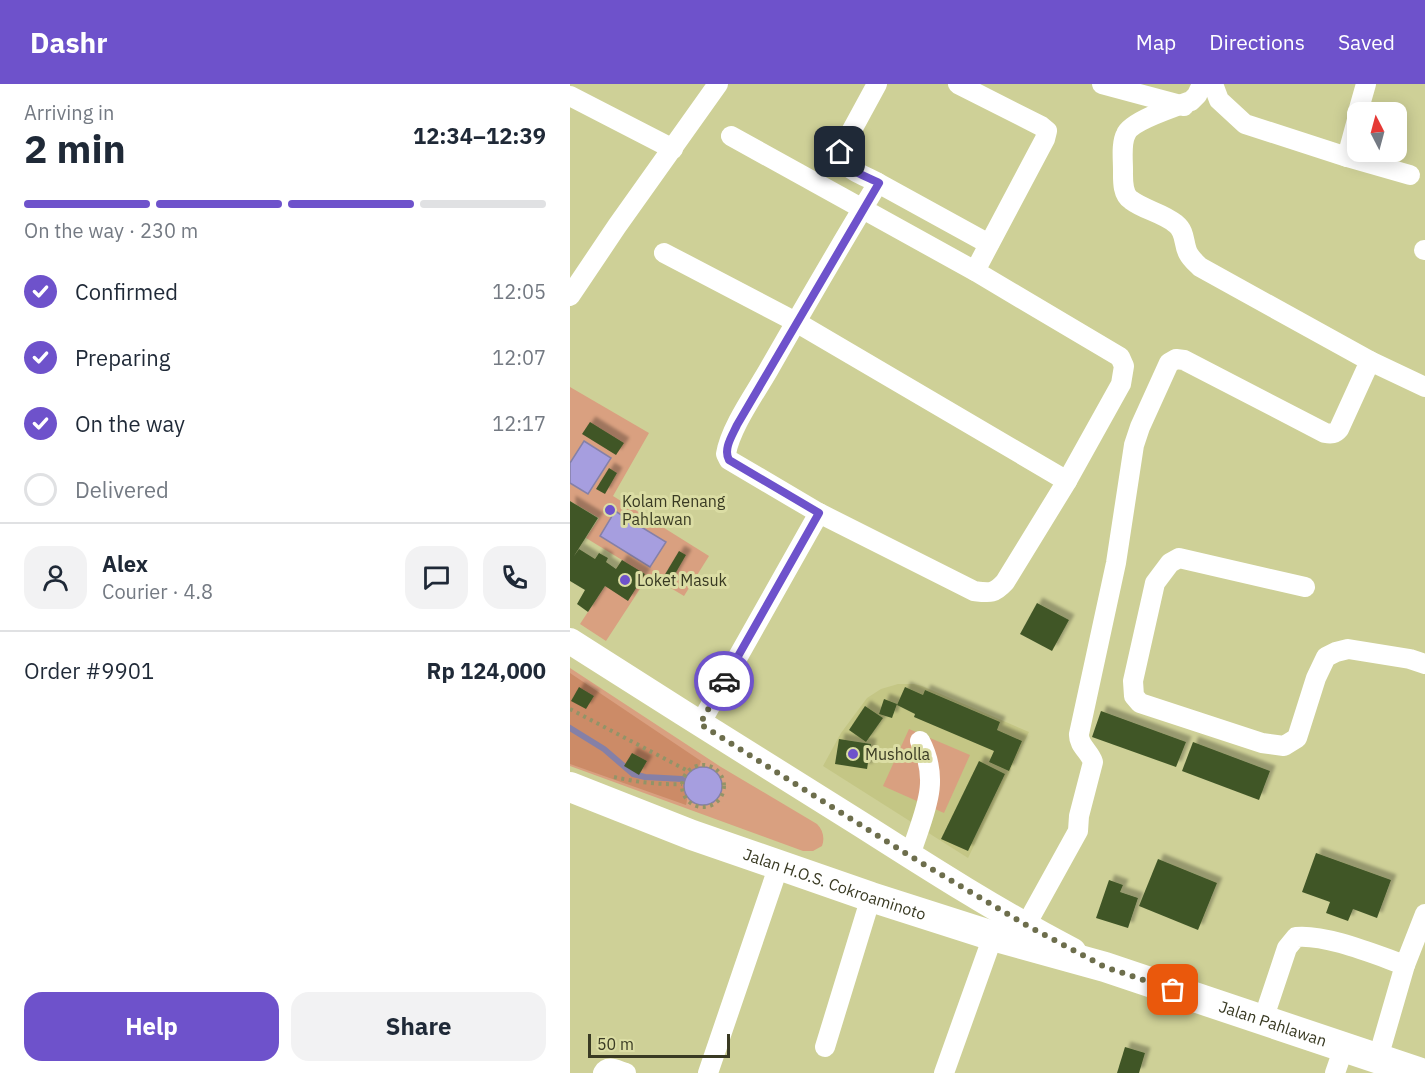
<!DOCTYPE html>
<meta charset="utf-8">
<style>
body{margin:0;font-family:"IBM Plex Sans",sans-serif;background:#f2f2f3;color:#1f2937;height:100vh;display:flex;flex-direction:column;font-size:22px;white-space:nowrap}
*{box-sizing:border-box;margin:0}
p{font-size:20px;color:#747a83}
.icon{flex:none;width:33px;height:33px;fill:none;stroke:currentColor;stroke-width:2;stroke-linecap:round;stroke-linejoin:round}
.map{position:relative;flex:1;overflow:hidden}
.side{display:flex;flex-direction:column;background:#fff;width:570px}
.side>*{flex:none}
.needle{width:39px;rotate:354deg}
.buttons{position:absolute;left:777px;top:18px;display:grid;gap:12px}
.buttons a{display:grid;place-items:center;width:60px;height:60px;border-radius:12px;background:#fff;box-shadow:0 3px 15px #0003;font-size:30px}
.scale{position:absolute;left:18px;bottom:15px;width:142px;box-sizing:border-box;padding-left:6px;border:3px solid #393a23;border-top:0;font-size:16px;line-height:21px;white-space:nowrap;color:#393a23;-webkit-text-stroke:4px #dbdda4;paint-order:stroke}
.pin{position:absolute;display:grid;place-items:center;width:51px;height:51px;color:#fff;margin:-26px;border-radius:12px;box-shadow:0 3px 9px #0006}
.courier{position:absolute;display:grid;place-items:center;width:60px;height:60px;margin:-30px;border:4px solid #6e52cb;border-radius:50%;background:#fff;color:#222;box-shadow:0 2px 8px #0007}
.summary em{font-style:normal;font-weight:800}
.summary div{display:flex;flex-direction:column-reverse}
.summary{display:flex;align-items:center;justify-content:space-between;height:102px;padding:0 24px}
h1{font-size:39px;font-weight:800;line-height:45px}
.bar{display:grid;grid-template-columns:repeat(4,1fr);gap:9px 6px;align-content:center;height:72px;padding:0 24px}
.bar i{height:8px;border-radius:4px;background:#e0e1e3}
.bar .selected{background:#6e52cb}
.bar p{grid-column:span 4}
.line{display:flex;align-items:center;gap:15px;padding:0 24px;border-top:2px solid #e0e1e3}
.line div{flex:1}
.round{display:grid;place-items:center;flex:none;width:63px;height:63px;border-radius:18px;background:#f2f2f3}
ol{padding:0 24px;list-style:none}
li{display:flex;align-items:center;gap:18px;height:66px}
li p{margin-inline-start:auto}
li .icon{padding:6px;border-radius:50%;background:#6e52cb;color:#fff;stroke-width:4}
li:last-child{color:#747a83}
li i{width:33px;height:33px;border:3px solid #e0e1e3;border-radius:50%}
.cta{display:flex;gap:12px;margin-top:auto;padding:12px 24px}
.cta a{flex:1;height:69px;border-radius:18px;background:#6e52cb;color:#fff;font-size:24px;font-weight:800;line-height:69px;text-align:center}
.cta a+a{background:#f2f2f3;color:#1f2937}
header{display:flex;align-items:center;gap:36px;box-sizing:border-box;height:84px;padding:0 30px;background:#6e52cb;color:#fff}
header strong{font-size:28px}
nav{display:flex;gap:33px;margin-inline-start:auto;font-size:21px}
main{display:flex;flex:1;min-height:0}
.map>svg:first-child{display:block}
</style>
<header>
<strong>Dashr</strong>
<nav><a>Map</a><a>Directions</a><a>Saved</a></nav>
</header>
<main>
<section class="side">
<div class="summary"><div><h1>2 min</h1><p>Arriving in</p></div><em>12:34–12:39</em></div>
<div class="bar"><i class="selected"></i><i class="selected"></i><i class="selected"></i><i></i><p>On the way · 230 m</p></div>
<ol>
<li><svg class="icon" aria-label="check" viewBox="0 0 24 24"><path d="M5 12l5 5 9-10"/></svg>Confirmed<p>12:05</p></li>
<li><svg class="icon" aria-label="check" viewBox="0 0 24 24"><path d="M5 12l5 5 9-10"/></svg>Preparing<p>12:07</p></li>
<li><svg class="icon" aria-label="check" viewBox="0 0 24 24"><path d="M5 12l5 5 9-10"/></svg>On the way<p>12:17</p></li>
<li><i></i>Delivered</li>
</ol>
<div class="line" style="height:108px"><a class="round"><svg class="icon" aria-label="person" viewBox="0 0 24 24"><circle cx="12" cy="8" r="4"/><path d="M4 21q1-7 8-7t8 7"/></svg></a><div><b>Alex</b><p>Courier · 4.8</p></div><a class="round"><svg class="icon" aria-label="chat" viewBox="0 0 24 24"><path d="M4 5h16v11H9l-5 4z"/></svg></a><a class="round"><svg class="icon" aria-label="phone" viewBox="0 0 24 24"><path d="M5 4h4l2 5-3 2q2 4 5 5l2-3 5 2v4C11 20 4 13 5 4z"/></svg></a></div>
<div class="line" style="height:78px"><div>Order #9901</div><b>Rp 124,000</b></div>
<div class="cta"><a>Help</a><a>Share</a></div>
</section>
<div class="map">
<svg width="855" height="989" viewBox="0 0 855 989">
<defs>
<filter id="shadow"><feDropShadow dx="5.5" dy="-5.5" stdDeviation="1.5" flood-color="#0004"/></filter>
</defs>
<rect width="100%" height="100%" fill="#ced097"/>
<path fill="#c4c685" d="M328,600H344L352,602L459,648L398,774L253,682L271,649L297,614L311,605Z"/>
<g fill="#d9a080">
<path d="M0,303L79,349L43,412L139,472L114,512L79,491L36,557L10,540L52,476L16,454L29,434L0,417Z"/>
<path d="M0,584L151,683L247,740C253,746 255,754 252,762L243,767H233L0,682Z"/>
<path d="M339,645L400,671L374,729L313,702Z"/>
</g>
<path fill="#cc8b67" d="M0,589L131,677L129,683C103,692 121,707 116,721L0,680Z"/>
<g fill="#a69edf" stroke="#8580a7" stroke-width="1.5">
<path d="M14,357L41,374L18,410L0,399V379Z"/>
<path d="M45,427L96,458L80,483L30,452Z"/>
<circle cx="133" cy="702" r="19"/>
</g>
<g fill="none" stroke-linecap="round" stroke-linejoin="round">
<path stroke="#8580a7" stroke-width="6" d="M0,644L34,665L63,690L75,693L112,695"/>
</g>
<g fill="#415628" filter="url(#shadow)">
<path d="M20,338L54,359L46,371L12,350Z"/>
<path d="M39,384L47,389L35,410L26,405Z"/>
<path d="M0,417L28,434L4,472L9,465L25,475L29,469L38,474L36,478L46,485L52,476L75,490L58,517L35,502L18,528L7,520L15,506L0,497Z"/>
<path d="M109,467L116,471L101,497L94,492Z"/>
<path d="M467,519L499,536L482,567L450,550Z"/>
<path d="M9,603L24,612L16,625L1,617Z"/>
<path d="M335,603L353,611L355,606L430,638L427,646L452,657L439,687L419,678L424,667L344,633L345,630L327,621Z"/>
<path d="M314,615L327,620L322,634L309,630Z"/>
<path d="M295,622L313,634L296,658L279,646Z"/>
<path d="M531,627L616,658L606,683L522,653Z"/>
<path d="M269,655L301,660L297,685L265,680Z"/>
<path d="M623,658L700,687L689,716L612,687Z"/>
<path d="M62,669L77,677L69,691L54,682Z"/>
<path d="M409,677L435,690L398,767L371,755Z"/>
<path d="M746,769L821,796L807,834L783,825L778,837L756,829L760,818L732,808Z"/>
<path d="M588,775L647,799L628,846L569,822Z"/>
<path d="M539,796L553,801L550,808L568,814L558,844L526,834Z"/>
<path d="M555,963L575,969L569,989H547Z"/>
</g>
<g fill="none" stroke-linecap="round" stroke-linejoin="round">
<g stroke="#929468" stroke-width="4" stroke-dasharray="3 4.5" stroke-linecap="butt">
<path d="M0,625L118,687"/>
<circle cx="133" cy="702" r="21"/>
<path d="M44,693C66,698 90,701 112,700"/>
</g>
<g stroke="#fff" stroke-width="20">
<path d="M388,0L471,42L477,47L475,55L405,187"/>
<path d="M532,0L614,22"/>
<path d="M643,0L649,16L675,40L777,73"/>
<path d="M0,12L103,65"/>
<path d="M788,28L796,0"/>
<path d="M788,32L777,73L840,91"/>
<path d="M161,52L405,187L550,273L554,282L551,300L497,397L435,498C424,510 420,509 404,507L249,429L159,376L156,370C160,344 186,308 199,285C235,222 271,160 308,99C299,94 279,86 273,78C270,74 270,73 270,68L307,0"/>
<path d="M308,99L419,160"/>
<path d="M854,166H855"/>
<path d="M94,169L226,238L497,397"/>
<path d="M0,212L47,142L148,0"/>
<path d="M800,277L855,303"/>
<path d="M735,503L609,474L600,479L585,499L563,597L564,612L570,619L692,659L714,662L727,654L746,594L756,573L766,568L778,565L840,575L855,580"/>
<path d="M130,640L249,429"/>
<path d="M340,772C353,730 372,699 350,657"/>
<path d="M456,841L508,747L509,732L523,678C520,668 508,661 509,650L546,479L564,361L570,343L599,279L606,275L614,276L755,349C761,350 765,350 769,345L800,277L630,183C626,179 621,175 618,169C613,159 616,148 606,140C593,129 574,126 561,116C552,110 553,96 553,86C553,75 551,59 556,50C561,37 607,22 621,17L627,11L632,0"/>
<path d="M693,936L717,864L726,853C756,850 806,871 835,881"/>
<path d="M255,963L301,813"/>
<path d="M808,974L835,881L855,830"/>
<path d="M33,989C38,980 48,987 56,989"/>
<path d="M138,989L209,781"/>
<path d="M374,989L423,852"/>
<path d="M765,989L774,963"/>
</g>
<path stroke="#fff" stroke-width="26" d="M0,557C97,619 194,680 292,741C361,785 430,829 503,867"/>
<path stroke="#fff" stroke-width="30" id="s1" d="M0,703L122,751L301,813L423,852L535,883L851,989"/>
</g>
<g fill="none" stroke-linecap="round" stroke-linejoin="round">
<path stroke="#6d6e4c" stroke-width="6" stroke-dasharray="0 10.8" d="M154,597L130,640L340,772L456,841L535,883L603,906"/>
<path stroke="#6e52cb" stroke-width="8" d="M154,597L249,429L159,376C153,365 162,352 167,341L309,99C296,92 270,85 270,68"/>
</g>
<g fill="#6e52cb" stroke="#dbdda4" stroke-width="2">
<circle cx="40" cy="426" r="6"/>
<circle cx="55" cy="496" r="6"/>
<circle cx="283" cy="670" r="6"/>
</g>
<g text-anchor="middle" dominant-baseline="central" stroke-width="6" stroke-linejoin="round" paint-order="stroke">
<g font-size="16" fill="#393a23" stroke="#dbdda4" text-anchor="start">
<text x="52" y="417">Kolam Renang<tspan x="52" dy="18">Pahlawan</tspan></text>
<text x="67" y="496">Loket Masuk</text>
<text x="295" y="670">Musholla</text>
</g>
<g font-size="16" fill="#393a23" stroke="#dbdda4">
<text stroke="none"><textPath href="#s1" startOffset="282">Jalan H.O.S. Cokroaminoto</textPath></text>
<text stroke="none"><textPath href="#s1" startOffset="742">Jalan Pahlawan</textPath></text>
</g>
</g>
</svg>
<div class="buttons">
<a><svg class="needle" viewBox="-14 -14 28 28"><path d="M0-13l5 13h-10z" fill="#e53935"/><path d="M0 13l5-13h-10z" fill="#747a83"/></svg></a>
</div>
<div class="scale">50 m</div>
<div class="pin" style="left:603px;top:906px;background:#ea580c"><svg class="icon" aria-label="bag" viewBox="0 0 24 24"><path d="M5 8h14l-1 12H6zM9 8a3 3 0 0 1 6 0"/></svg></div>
<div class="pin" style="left:270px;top:68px;background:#1f2937"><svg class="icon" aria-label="home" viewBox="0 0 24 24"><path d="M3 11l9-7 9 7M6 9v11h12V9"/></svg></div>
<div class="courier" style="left:154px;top:597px"><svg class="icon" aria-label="car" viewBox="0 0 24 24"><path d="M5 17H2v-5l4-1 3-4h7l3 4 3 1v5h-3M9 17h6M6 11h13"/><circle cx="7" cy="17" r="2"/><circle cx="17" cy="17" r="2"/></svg></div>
</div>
</main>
